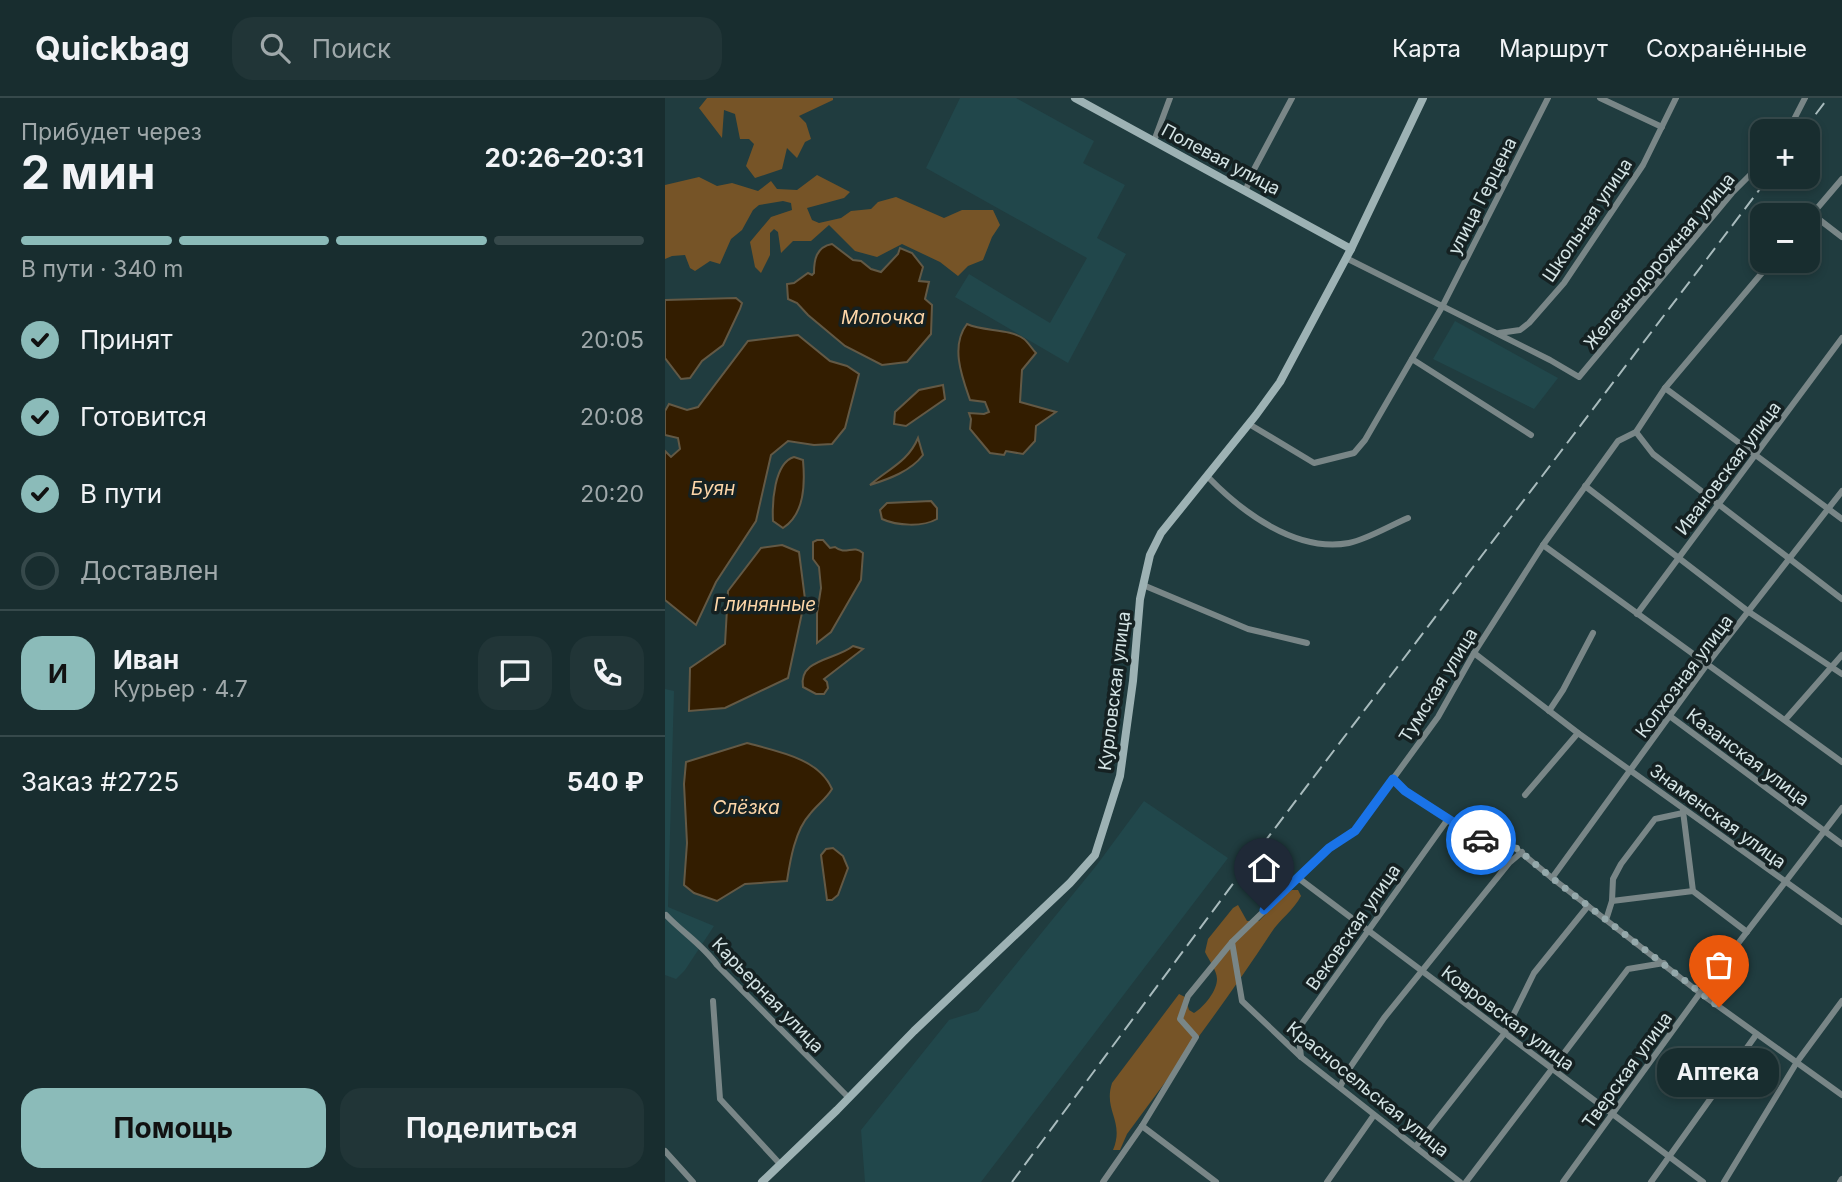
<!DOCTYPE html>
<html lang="ru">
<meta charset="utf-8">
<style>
body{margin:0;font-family:Inter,sans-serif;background:#213537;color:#f1f3f6;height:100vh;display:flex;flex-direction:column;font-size:26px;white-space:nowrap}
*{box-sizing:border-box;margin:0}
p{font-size:23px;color:#9fa8aa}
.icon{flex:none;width:38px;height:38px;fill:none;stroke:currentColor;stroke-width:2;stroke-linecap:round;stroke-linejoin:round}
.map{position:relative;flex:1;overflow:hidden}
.side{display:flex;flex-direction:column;background:#182d2f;width:665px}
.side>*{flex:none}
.tools{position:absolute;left:1085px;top:21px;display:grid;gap:14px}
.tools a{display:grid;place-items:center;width:70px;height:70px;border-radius:14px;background:#182d2f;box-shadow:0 4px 10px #0003,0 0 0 2px #36494b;font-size:35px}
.pin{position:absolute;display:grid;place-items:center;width:60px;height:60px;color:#fff;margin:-72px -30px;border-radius:50% 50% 50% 0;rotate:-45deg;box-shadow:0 0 7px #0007}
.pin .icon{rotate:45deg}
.courier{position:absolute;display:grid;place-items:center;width:70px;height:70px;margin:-35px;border:5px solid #1a73e8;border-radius:50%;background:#fff;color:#222;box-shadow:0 2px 9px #0007}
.bubble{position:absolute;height:49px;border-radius:21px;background:#182d2f;box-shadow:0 4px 10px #0003,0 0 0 2px #36494b;font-size:23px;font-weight:700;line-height:49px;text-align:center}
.overview em{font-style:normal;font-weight:700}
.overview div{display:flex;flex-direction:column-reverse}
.overview{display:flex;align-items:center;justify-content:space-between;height:119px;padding:0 21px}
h1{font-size:46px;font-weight:700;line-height:52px}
.bar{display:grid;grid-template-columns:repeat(4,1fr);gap:10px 7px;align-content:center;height:84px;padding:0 21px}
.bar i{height:9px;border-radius:5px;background:#36494b}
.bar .active{background:#8bbbb9}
.bar p{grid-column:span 4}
.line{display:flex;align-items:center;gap:18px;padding:0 21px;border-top:2px solid #36494b}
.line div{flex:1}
.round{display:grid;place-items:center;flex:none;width:74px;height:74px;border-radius:21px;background:#213537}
ol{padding:0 21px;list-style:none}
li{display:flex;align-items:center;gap:21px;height:77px}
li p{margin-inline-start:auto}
li .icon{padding:7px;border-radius:50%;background:#8bbbb9;color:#111;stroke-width:4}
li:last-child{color:#9fa8aa}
li i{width:38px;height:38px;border:4px solid #36494b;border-radius:50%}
.cta{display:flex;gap:14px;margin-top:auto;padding:14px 21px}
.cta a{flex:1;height:80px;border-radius:21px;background:#8bbbb9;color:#111;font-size:28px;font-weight:700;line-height:80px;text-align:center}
.cta a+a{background:#213537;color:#f1f3f6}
header{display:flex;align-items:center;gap:42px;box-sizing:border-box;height:98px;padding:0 35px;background:#182d2f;border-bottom:2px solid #36494b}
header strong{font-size:33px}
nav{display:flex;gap:38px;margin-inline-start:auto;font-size:24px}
.search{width:490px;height:63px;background:#213537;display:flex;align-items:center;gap:18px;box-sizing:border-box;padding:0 24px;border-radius:21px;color:#9fa8aa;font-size:26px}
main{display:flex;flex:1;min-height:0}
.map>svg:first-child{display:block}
</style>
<header>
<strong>Quickbag</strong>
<div class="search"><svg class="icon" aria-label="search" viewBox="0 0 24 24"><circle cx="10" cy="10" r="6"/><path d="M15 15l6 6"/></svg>Поиск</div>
<nav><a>Карта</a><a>Маршрут</a><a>Сохранённые</a></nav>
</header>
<main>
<section class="side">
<div class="overview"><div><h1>2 мин</h1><p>Прибудет через</p></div><em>20:26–20:31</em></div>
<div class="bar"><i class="active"></i><i class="active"></i><i class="active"></i><i></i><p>В пути · 340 m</p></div>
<ol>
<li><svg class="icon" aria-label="check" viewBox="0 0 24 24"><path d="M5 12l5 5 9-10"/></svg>Принят<p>20:05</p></li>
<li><svg class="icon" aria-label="check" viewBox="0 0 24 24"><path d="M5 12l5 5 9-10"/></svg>Готовится<p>20:08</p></li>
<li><svg class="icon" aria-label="check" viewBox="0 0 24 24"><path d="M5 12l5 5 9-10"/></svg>В пути<p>20:20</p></li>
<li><i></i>Доставлен</li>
</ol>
<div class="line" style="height:126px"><b class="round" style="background:#8bbbb9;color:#111">И</b><div><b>Иван</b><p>Курьер · 4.7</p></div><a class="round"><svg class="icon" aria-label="chat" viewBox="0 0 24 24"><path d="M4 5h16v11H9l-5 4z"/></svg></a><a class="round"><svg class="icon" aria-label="phone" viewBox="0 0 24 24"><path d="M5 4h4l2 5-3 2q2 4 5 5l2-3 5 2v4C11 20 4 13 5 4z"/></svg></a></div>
<div class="line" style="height:91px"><div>Заказ #2725</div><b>540 ₽</b></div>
<div class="cta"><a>Помощь</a><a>Поделиться</a></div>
</section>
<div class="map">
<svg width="1177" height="1084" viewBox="0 0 1177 1084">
<rect width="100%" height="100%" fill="#203c3f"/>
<g fill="#21474b">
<path d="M295,0H351L429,43L418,65L460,87L432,140L461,156L403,265L290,199L304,176L385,225L422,160L261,70Z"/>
<path d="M790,223L893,280L869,311L768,261Z"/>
<path d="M0,591L9,593L3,809L49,828L20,872L11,881L0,877Z"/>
<path d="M479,703L563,760L316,1084H200L196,1032L284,922L313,913L431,768Z"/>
</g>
<g fill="#765427">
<path d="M42,0H168V2L134,18L141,25L146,41L140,44L132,60L122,50L117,71L90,80L81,68L89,46L84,41H75L70,16L59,12L57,40L34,10Z"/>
<path d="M152,77L185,94L179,100L142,110L147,122L154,125L176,120L186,113L206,111L213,104L231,99L279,120L297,112H328L335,127L327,139L318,162L303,168L293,178L275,164L237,146L212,159L190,153L164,127L146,143H128L116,155L113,134L109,131L105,135V157L96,175L90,169L85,144L106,119L127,112L126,105L118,103L94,107L88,112L77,132L66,141L55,166L45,163L30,173L25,170L20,157L7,158L0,161V87L34,79L52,88L67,85L93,93L106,83L112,91L132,92Z"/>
<path d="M627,792H633L636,798C629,812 614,822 606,835C561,904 511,969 462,1036L455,1052H448C460,1023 438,1013 447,985L514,896L520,899L524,912L529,915C539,909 552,893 552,881C552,873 544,862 540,854L543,841L568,810L573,807L582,823H594L621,795Z"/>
</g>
<g fill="#331d00" stroke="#635945" stroke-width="2">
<path d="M167,146L188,162L196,163L206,171L216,174L233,156L235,150L247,155L258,169L254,183L264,184L260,201L267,207L266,236L242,264L217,267L180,248L143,217L132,205L123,201L122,186L129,185L143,175L147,177L149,175C149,162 151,149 167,146Z"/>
<path d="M71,200L77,205L75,211L58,247L37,263L25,280L16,281L0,260V202Z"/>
<path d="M302,226C319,234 344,230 359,241C363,244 367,251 371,255L357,272L355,304L391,314L371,328L370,343L358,356L341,353L339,357L325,355L305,331L306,321L304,315L319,316L324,314L320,304L305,302C297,279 285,248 302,226Z"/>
<path d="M133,237L165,263L182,268L194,276L180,330L167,346L149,347L123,343L106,357L91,423L51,484L31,527L0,502V353L6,359L15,351L13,340L0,337V313L4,306L22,312L33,309L83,243Z"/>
<path d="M278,287L280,301L241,328L229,326L230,314L254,292Z"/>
<path d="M253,340L258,357C246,373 224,381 205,387C223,371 243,364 253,340Z"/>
<path d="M129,359L138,362C140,385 140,416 118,430L108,423C107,405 109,365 129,359Z"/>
<path d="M266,403L272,410V421C258,429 232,428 217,421L215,412L222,405Z"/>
<path d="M152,442H158L165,450L170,449C181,458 188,446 198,455L196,482L166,534L152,545V515L156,490L154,469L148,461V444Z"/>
<path d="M117,447L134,454L140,501L123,580L60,610L24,613L25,570L60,546L63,493L96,450Z"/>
<path d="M188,548L198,551L159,581L162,584L163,590L159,596H151L138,589C133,561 171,562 188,548Z"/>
<path d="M82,645C111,653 154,660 167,691C161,701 152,707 145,716C130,732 125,763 122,783L80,786L52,803L29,795L19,787L22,745L19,686L21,664Z"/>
<path d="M168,750L178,758L183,770L173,797L167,802H162L156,757L161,751Z"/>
</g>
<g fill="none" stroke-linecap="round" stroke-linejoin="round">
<g stroke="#798687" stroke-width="6">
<path d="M935,0L997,29"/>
<path d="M1123,33L1140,0"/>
<path d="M489,43L505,0"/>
<path d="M581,92L586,77L627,0"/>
<path d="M1147,116L1177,139"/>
<path d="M1143,121L1177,81"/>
<path d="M681,160L885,262L914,279L1067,95L1097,65"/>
<path d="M834,235L855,232L864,225L899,185L978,67L1011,0"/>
<path d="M747,261L866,337"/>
<path d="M1000,290L1177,421"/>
<path d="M584,326L649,365L689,355L700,342L777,209L883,0"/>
<path d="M971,334L988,356L1177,501"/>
<path d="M543,379C577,414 631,455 684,445C703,441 724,428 743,420"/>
<path d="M920,388L1084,514L1177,576"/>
<path d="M878,447L1177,664"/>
<path d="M478,487L583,531L642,545"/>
<path d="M972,516L1177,240"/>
<path d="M809,555L913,635L1177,824"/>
<path d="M884,613L898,592L928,535"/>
<path d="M1006,619L1177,746"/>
<path d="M1120,622L1177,557"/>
<path d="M728,681L740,693L817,743L828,742L844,745L887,780L1035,895L1177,997"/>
<path d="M860,697L913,635"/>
<path d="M1018,713L1028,793"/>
<path d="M632,779L1038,1084"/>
<path d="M887,780L1043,565L1177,393"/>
<path d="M947,803L1028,793L1082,834"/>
<path d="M1,817C18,835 38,847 52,867L184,1000"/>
<path d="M941,822L947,803L948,781L956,766L990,721L1018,715"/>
<path d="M567,844L577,903L636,959L795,1084"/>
<path d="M48,903L55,1001L115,1066"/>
<path d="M636,959L633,931L783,721"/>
<path d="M675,989L684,971L719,920L844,765L857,754"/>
<path d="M477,1028L551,1084"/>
<path d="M751,1048L839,936L869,875L923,808"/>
<path d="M0,1053L28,1084"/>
<path d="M438,1084L477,1028L531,939L515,921L523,898L567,844L664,750L690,733L773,619L809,555L878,447L953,343L971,334L1000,290L1107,163"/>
<path d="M662,1084L709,1017"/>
<path d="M801,1084L963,871L999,865"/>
<path d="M898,1084L1035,895L1177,710"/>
<path d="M986,1084L1091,937"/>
<path d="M1059,1084L1132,964L1177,903"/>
<path d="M1175,1084L1177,1081"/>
</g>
<g stroke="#9db2b4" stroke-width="8">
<path d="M410,0L686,151"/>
<path d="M97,1084L172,1012L249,933L405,785L430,757L455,678L468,583L475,501L485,457L496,435L591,317L615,284L686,151L758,0"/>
</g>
<g stroke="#a8bbbd" stroke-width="2" stroke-dasharray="14 7" stroke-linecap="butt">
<path d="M1138,33L1163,0"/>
<path d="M347,1084L576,775L1104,79"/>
</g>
</g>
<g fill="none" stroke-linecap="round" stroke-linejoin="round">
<path stroke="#95a9ab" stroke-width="7" stroke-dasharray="0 12.6" d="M816,742L844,744L887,780L1054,909"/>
<path stroke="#1a73e8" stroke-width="9" d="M599,812L664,750L690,733L728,681L740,693L816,742"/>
</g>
<g text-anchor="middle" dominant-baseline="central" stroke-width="7" stroke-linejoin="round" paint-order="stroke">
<g font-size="18" fill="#d4e4e5" stroke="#152122">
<text transform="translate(556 61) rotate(28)">Полевая улица</text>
<text transform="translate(817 98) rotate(-63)">улица Герцена</text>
<text transform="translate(922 122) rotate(-56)">Школьная улица</text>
<text transform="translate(994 163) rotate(-50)">Железнодорожная улица</text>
<text transform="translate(1063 370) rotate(-53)">Ивановская улица</text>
<text transform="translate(1019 578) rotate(-53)">Колхозная улица</text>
<text transform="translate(773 587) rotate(-58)">Тумская улица</text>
<text transform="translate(449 593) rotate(-83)">Курловская улица</text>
<text transform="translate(1083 659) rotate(37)">Казанская улица</text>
<text transform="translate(1053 718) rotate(36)">Знаменская улица</text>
<text transform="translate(688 829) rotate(-55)">Вековская улица</text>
<text transform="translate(103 897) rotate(46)">Карьерная улица</text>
<text transform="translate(843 920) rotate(37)">Ковровская улица</text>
<text transform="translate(962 972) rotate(-54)">Тверская улица</text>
<text transform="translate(703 991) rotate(39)">Красносельская улица</text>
</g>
<g font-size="19" font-style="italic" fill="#fdd6a8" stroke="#152122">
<text x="218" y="219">Молочка</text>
<text x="48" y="390">Буян</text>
<text x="100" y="506">Глинянные</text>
<text x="81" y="709">Слёзка</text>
</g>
</g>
</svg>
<div class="tools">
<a>+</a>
<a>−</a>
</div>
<div class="pin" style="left:1054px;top:909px;background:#ea580c"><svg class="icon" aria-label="bag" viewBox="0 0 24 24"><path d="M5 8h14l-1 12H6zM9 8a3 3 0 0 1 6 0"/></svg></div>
<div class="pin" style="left:599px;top:812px;background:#1f2937"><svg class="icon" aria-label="home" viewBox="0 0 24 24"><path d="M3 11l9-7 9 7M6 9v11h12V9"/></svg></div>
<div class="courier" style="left:816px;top:742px"><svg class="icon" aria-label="car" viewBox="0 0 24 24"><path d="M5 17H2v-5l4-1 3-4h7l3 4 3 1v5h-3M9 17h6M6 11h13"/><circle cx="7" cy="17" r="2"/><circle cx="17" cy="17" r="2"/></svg></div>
<div class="bubble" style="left:992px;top:950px;width:122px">Аптека</div>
</div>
</main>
